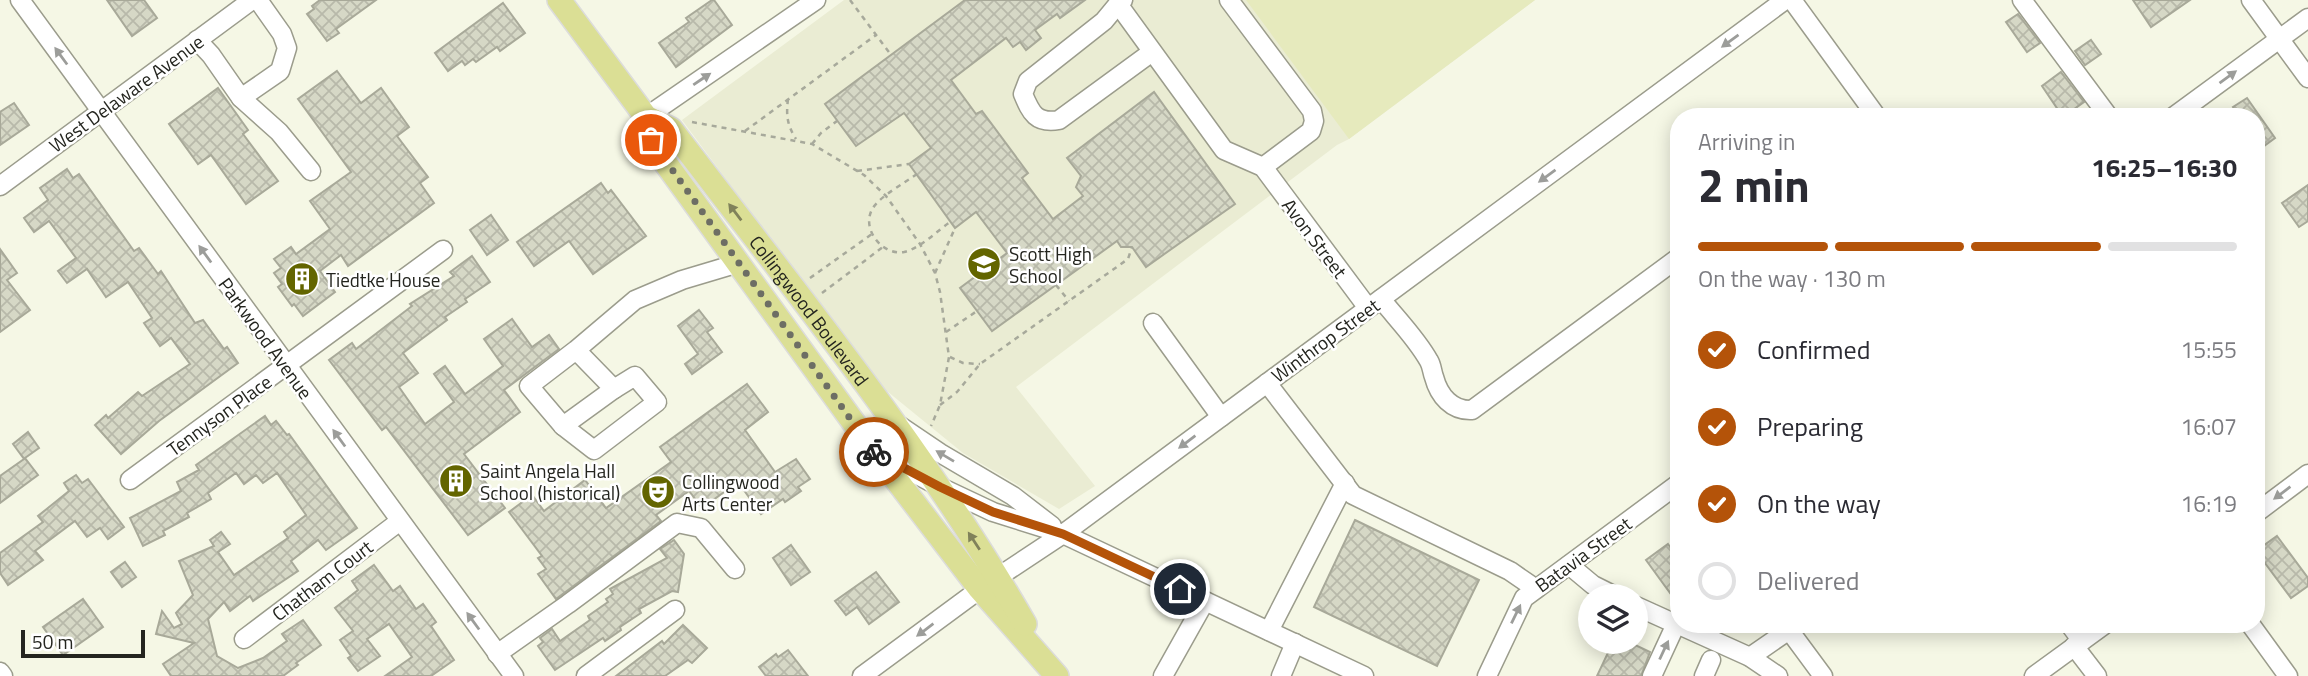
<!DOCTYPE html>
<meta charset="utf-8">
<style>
body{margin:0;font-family:"Titillium Web",sans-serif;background:#f7f7f7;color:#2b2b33;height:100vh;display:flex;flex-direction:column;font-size:26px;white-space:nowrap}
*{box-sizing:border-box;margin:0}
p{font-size:23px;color:#7c7c81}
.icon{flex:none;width:38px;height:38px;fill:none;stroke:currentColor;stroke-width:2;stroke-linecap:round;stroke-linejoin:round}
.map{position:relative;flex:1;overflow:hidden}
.details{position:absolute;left:1670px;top:108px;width:595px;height:525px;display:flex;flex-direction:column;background:#fff;border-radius:28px;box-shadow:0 4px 18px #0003}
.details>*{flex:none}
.buttons{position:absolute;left:1578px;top:584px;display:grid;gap:14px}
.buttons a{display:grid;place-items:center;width:70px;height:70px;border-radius:50%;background:#fff;box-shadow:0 4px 18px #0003;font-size:35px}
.scale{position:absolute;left:21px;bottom:18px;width:124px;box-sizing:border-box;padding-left:7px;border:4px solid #24251f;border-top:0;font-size:19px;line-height:24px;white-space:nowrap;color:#24251f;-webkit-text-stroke:5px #fff;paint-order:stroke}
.pin{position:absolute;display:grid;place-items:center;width:60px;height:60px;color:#fff;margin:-30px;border:4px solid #fff;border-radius:50%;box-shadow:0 2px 7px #0007}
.courier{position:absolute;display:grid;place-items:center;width:70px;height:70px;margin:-35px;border:5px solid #b45309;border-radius:50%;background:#fff;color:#222;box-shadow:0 2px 9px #0007}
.head em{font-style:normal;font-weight:700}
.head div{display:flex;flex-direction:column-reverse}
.head{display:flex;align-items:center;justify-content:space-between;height:119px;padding:0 28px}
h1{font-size:46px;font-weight:700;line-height:52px}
.bar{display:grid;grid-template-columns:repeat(4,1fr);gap:10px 7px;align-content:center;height:84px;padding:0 28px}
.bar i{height:9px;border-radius:5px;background:#e1e1e2}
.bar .on{background:#b45309}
.bar p{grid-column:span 4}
ol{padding:0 28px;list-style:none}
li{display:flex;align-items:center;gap:21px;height:77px}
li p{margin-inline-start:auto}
li .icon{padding:7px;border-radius:50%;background:#b45309;color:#fff;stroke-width:4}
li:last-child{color:#7c7c81}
li i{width:38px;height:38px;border:4px solid #e1e1e2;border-radius:50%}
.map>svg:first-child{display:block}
</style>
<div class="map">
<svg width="2308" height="676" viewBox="0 0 2308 676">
<defs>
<pattern id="building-cross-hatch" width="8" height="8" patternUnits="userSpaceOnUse" patternTransform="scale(1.75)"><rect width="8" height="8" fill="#d6d8c6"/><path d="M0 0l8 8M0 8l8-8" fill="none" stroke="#b8b9aa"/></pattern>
</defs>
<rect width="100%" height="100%" fill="#f5f7e5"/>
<path fill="#eaecd3" d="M844,0H1535L1349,139L1337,145L1016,387L1095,486L1059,509L963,453L877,383L682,120Z"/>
<path fill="#e6eabd" d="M1246,0H1535L1349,139Z"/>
<g fill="url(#building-cross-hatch)" stroke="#a8a999" stroke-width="2">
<path d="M107,0H144L157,18L132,36Z"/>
<path d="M320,0H376L336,29L339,33L327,41L307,14L314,9L312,6Z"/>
<path d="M712,0H714L732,25L676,67L659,43L689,22L686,18Z"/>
<path d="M965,0H1085L1060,18L1057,14L1035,30L1041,38L1026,50L1020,42L1013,47L1006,38L951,80L976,114L982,111L1028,173L1022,178L1053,219L1083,196L1076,187L1081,176L1067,158L1154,92L1235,204L1146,267L1132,247H1121L1117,241L992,331L960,288L1007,253L976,212L955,228L909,164L931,148L904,113L856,146L825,104Z"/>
<path d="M2133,0H2190L2151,27Z"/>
<path d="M503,3L525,33L500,51L497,47L476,62L473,59L465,65L462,61L448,71L435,53Z"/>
<path d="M2018,14L2040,43L2027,52L2006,22Z"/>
<path d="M2091,40L2101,54L2085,65L2075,51Z"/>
<path d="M337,71L361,103L381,88L409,127L397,136L428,177L420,183L434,203L348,266L341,255L320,271L335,292L303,316L294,304L292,306L278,287L282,284L274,273L281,268L274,259L291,247L296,254L330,229L310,201L351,172L298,99Z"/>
<path d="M2061,72L2084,102L2063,117L2042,86Z"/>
<path d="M218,88L248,130L243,134L278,181L246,204L211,155L198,164L169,124Z"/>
<path d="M2247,98L2275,138L2256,152V117H2240L2233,107Z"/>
<path d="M14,103L29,125L0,145V112Z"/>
<path d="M67,169L73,178L79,174L134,251L139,248L158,274L161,271L195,323L203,320L224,349L227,347L238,363L159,421L121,454L95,425L106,415L108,418L138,392L142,396L190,364L171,338L160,346L144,323L152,318L128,282L106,297L87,269L67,283L58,271L76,258L49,221L34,232L24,218L48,200L40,188Z"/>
<path d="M601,183L608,193L611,190L646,236L593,274L569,241L534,266L517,242Z"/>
<path d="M2308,185V221L2299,227L2282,203Z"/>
<path d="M491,215L508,240L487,255L470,230Z"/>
<path d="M0,249L17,273L7,280L30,310L0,332Z"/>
<path d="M472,256L490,282L465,299L467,302L445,317L447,320L403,353L418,373L399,387L425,424L454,402L434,374L445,366L465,394L503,366L484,339L512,319L532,347L549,335L559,349L504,390L520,412L464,454L505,508L468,535L386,427L382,430L329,360L352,343L356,349L412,306L410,304L454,276L450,272Z"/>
<path d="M699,310L713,328L707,332L722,352L692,374L685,364L698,354L678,326Z"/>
<path d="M747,384L768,412L745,430L775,472L796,459L810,479L798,487L801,491L785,502L783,499L761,514L738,482L702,508L689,491L656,515L661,521L556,599L538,574L546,569L538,558L542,556L509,512L532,495L544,511L585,480L606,508L671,462L660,447Z"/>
<path d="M265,416L271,425L276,421L287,435L289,434L357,528L326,550L318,540L291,561L298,571L253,601L250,596L230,611L224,602L208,619L217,656L238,668L263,658L287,641L282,634L303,620L321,645L296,663L298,665L283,676H171L163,664L194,643L156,634L162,611L174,628L182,624L176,613L193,595L179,561L214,546L210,540L221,532L230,544L218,552L234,575L288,538L284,532L306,515L277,473L263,483L256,475L244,484L236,473L208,493L211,499L187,513L189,517L163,531L165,535L143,546L130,518L181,491L177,482L199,470L196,465Z"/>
<path d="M28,432L39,448L25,458L38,475L0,503V476L24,459L13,444Z"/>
<path d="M76,475L82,483L88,479L124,527L108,539L100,528L87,537L75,521L35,551L43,560L8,585L0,573V553L43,522L38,516L69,491L64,483Z"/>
<path d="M1355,520L1479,580L1437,666L1314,607Z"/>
<path d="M2277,536L2308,578V586L2291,598L2256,551Z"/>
<path d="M674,540L684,554L678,592L672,591L639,609L641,613L620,627L621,630L605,641L603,638L555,670L538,646L543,642L540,638L552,629L560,641L590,620L588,616L608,602L606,599L613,594L610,589L667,558L660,549Z"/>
<path d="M1668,544L1678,558V604L1646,560Z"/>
<path d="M791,545L810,572L791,585L773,558Z"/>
<path d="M125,562L136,577L122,587L111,572Z"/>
<path d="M374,565L393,591L400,586L416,609L423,604L436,622L431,626L454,660L431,676H385L412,657L389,624L367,639L380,656L358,671L348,658L351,656L340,640L353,631L335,608L358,590L352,581Z"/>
<path d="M876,572L899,602L869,624L857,607L846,615L835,601Z"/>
<path d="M83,599L103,627L63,655L43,627Z"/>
<path d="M683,625L707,648L692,663L688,660L665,676H616L662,641L664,644Z"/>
<path d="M1613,642H1629L1650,652L1641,676H1597Z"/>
<path d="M788,650L808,676H766L759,667L776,654L778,657Z"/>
</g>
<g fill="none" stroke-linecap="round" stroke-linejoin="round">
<g stroke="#9b9c8c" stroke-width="21">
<g id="minor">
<path d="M20,0L514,676"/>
<path d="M1123,0L1118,4L1224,150L1263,167L1368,308"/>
<path d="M1229,0L1312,111L1314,121L1311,131L1263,167"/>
<path d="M1792,0L1877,117"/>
<path d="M2022,0L2109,117"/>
<path d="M2251,0L2308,78"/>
<path d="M1118,4L1104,21L1028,81L1023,94C1031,113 1036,124 1059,120L1152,52"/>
<path d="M197,40L211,55L241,98L279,132L311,171"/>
<path d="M241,98L280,71L287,48L282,34L258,0"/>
<path d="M646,117L816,0"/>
<path d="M2173,117L2308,18"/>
<path d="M0,186L252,0"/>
<path d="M1381,299C1397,319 1417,339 1429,361C1432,366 1432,372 1434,377C1439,396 1452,411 1472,410L1678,258"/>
<path d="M1153,323L1221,417"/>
<path d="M576,350L614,389L563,426L529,386L576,350L635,300L682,280L739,263"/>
<path d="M1267,383L1353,495L1510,571L1536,589"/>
<path d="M563,426L594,450L657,402L635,376L614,389"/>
<path d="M900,426L940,453L1013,496L1052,526"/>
<path d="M880,455L940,487L993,512L1063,534L1364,676"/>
<path d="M130,480L443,250"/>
<path d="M2256,513L2308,474"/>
<path d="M1569,565L1593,585L1617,597"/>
<path d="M1636,606L1678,625"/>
<path d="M1679,625L1750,657L1778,676"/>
<path d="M1796,625L1789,630L1823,676"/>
<path d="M2070,625L2082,641"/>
<path d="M2251,625L2288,676"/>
<path d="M1269,631L1345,483"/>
<path d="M244,639L400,521"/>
<path d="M2074,646L2097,676"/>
<path d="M497,654L568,604L677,523L701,528L735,569"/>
<path d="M1750,657L1789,630"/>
<path d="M0,672L3,676"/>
<path d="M586,676L675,610"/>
<path d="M862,676L980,589L1063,534L1785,0"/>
<path d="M1163,676L1205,601"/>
<path d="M1281,676L1295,643"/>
<path d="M1487,676L1524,598L1678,484"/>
<path d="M1652,676L1676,624"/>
<path d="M1704,676L1711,660"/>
<path d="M2034,676L2104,625"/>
</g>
</g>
<g stroke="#dcdcdb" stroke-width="26">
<g id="major">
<path d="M559,0L646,117L651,143L875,452L980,589L1057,676"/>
<path id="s1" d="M646,117L671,129C794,290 924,448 1025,624"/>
</g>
</g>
<g stroke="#a7a99b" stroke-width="2.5" stroke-dasharray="5 5" stroke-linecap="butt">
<path d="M850,0L891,55"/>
<path d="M788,99C786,115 787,125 796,139"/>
<path d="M692,122L812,144L864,175L886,196L920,244L935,273L940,292L949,357L940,405L931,426"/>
<path d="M745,131L876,35"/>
<path d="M812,144L821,133L837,121"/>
<path d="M857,171L909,164"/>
<path d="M917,174C906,182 879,197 873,208C860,228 882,256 904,252C921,248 937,231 950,222"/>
<path d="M935,273L955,228"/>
<path d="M810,278L872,234"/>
<path d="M1056,285L1069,301"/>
<path d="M822,293L883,247"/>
<path d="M946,332L977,311"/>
<path d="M950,357L963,363L980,364"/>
<path d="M940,405L957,392L980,364L1128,259L1132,247"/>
</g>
<use href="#minor" stroke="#fff" stroke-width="18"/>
<use href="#major" stroke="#dbdf95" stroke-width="23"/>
</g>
<defs><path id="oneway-solid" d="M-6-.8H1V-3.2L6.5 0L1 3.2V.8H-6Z" transform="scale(1.75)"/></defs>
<g fill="#9c9d9a">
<use href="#oneway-solid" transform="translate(1730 41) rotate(144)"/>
<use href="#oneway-solid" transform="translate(61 56) rotate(-126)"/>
<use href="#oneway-solid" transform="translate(2228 77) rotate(-36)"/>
<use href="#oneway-solid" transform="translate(702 79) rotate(-34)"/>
<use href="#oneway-solid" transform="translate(1547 176) rotate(144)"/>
<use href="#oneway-solid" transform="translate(205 254) rotate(-126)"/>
<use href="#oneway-solid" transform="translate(339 438) rotate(-126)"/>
<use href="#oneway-solid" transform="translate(1187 442) rotate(143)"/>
<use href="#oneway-solid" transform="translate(945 456) rotate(-149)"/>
<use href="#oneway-solid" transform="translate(2282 493) rotate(143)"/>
<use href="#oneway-solid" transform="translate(1516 614) rotate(-64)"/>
<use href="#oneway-solid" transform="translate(473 621) rotate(-126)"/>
<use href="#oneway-solid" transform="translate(925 630) rotate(143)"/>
<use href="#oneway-solid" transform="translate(1664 650) rotate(-65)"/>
</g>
<g fill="#80825a">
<use href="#oneway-solid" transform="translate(735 212) rotate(-127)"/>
<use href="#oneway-solid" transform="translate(974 541) rotate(-123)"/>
</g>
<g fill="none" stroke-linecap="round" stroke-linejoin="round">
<path stroke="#6d6e64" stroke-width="7" stroke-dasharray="0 12.6" d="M651,140L874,452"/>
<path stroke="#b45309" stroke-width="9" d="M874,452L940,487L993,512L1063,534L1180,589"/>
</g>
<defs>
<g id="school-disc" transform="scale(1.75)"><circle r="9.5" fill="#636500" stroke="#fff"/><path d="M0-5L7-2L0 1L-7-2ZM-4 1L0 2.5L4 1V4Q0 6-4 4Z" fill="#fff"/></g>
<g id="building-disc" transform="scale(1.75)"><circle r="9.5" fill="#636500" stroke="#fff"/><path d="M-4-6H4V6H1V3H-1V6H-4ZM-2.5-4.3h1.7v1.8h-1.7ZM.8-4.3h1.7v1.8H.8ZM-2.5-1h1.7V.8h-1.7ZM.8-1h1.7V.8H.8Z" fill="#fff"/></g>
<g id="theatre-disc" transform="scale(1.75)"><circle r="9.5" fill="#636500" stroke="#fff"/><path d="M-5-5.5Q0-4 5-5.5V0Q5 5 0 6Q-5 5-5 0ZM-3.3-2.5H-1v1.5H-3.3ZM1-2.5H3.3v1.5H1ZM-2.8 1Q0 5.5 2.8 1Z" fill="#fff"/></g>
</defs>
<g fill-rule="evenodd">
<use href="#school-disc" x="984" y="264"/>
<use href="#building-disc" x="302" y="279"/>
<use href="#building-disc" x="456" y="481"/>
<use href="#theatre-disc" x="658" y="492"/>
</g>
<g text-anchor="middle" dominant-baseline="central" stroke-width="5" stroke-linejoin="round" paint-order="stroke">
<g font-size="19" fill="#24251f" stroke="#fff">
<text transform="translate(126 93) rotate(-36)">West Delaware Avenue</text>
<text transform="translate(1315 238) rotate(53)">Avon Street</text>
<text stroke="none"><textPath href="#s1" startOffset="256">Collingwood Boulevard</textPath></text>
<text transform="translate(266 338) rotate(54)">Parkwood Avenue</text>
<text transform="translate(1325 340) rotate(-36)">Winthrop Street</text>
<text transform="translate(219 415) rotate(-36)">Tennyson Place</text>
<text transform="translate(1583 554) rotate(-36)">Batavia Street</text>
<text transform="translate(322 580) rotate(-37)">Chatham Court</text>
</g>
<g font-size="19" fill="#24251f" stroke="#fff" text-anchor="start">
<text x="1009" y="253">Scott High<tspan x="1009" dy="22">School</tspan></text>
<text x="326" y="279">Tiedtke House</text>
<text x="480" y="470">Saint Angela Hall<tspan x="480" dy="22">School (historical)</tspan></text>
<text x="682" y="481">Collingwood<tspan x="682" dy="22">Arts Center</tspan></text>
</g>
</g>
</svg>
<div class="buttons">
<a><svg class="icon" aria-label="layers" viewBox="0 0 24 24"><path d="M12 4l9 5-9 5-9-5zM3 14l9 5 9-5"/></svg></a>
</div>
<div class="scale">50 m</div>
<div class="pin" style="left:651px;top:140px;background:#ea580c"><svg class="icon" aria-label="bag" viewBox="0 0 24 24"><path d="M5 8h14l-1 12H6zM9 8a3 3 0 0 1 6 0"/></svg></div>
<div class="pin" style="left:1180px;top:589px;background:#1f2937"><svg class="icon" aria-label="home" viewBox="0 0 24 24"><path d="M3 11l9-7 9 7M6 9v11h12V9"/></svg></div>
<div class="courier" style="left:874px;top:452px"><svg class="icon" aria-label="bike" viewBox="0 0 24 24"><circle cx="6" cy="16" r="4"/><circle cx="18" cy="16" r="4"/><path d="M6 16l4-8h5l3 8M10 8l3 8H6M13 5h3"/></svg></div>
<section class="details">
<div class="head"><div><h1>2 min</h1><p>Arriving in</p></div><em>16:25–16:30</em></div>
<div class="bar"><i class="on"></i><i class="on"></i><i class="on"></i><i></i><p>On the way · 130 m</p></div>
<ol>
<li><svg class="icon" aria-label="check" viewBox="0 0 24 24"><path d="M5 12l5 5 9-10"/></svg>Confirmed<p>15:55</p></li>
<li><svg class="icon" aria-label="check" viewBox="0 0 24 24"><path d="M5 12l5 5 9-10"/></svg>Preparing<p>16:07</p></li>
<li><svg class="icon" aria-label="check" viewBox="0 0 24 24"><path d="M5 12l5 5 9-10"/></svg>On the way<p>16:19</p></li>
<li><i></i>Delivered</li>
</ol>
</section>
</div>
